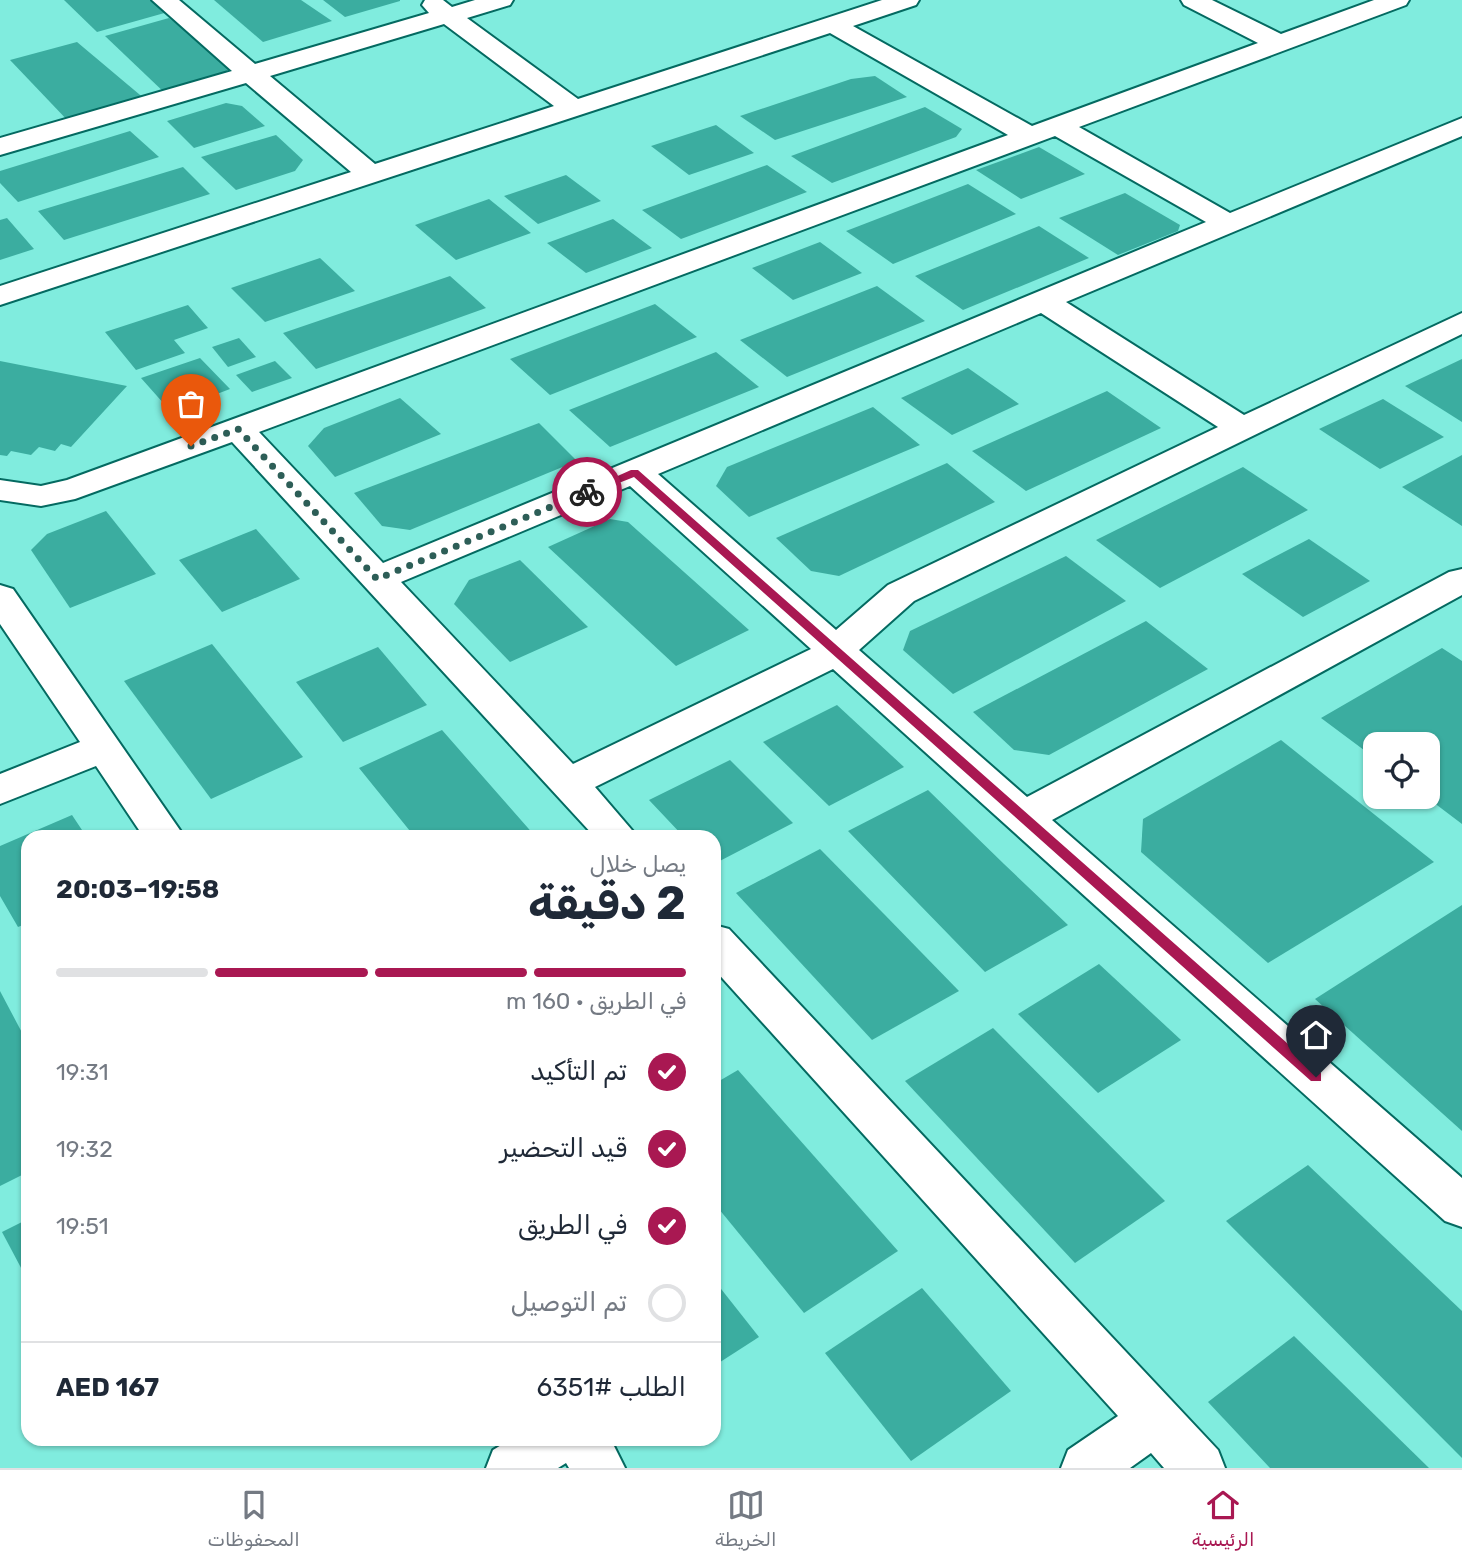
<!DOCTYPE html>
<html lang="ar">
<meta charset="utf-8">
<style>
body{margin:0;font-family:Rubik,"Noto Naskh Arabic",sans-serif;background:#f6f6f7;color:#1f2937;direction:rtl;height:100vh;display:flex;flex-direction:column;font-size:26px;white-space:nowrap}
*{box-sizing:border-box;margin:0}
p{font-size:23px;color:#747a83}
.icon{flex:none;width:38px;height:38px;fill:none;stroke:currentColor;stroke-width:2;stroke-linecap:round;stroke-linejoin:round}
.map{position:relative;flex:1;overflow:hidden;direction:ltr}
.panel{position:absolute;left:21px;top:830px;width:700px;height:616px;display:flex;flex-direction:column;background:#fff;border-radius:21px;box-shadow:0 2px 5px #0004;direction:rtl}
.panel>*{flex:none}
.buttons{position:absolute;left:1363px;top:732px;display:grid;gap:14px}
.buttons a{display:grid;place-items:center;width:77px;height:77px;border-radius:14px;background:#fff;box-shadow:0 2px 5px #0004;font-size:35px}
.pin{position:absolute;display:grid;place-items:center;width:60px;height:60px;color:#fff;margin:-72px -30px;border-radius:50% 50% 50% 0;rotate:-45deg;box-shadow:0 0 7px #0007}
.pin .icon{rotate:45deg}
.courier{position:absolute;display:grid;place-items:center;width:70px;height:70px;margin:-35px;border:5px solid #a91852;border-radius:50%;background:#fff;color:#222;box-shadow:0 2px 9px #0007}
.overview em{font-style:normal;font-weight:700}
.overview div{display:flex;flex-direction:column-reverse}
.overview{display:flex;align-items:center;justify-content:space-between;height:119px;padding:0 35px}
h1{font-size:46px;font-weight:700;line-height:52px}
.bar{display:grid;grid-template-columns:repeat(4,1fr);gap:10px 7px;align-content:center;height:84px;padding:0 35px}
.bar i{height:9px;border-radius:5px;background:#e0e1e3}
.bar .selected{background:#a91852}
.bar p{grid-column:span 4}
.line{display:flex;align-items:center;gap:18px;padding:0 35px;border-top:2px solid #e0e1e3}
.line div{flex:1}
ol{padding:0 35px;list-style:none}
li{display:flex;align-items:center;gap:21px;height:77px}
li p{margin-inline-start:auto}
li .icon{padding:7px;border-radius:50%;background:#a91852;color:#fff;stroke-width:4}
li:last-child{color:#747a83}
li i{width:38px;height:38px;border:4px solid #e0e1e3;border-radius:50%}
.dock{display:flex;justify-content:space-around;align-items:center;height:98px;border-top:2px solid #e0e1e3;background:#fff;font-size:19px;color:#747a83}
.dock a{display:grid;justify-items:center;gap:4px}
.dock .selected{color:#a91852}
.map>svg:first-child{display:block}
</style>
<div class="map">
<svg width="1462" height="1468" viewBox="0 0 1462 1468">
<rect width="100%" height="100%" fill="#80ecde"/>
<g fill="#3bada0">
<path d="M64,0H153L168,12L97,32Z"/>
<path d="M214,0H301L332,21L263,42Z"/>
<path d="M323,0H400V1L345,17Z"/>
<path d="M169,18L241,74L168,96L105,36Z"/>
<path d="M77,42L146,100L70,123L10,60Z"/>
<path d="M875,76L907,97L775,140L740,116L851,79Z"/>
<path d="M226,103L242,106L265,126L194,148L167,121Z"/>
<path d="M925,107L962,129L956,137L832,183L791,156Z"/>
<path d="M716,125L754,153L689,175L651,146Z"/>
<path d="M130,131L159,157L18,202L0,183V171Z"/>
<path d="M276,135L303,160L295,171L236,190L201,157Z"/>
<path d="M1039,147L1085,174L1021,199L976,170Z"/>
<path d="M767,165L807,192L681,239L642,210Z"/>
<path d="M183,167L210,194L64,240L38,211Z"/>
<path d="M566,175L601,201L538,224L504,196Z"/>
<path d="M968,184L1016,214L893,264L846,231Z"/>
<path d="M1125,193L1180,225L1178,231L1118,255L1059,218Z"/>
<path d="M489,199L531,233L456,260L415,225Z"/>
<path d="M7,218L34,249L0,260V220Z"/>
<path d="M613,219L652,248L586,273L547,243Z"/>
<path d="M1039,226L1089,258L963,310L915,276Z"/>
<path d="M820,242L862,273L793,300L752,268Z"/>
<path d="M320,258L355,291L265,322L231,288Z"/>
<path d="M450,276L486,308L316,369L283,333Z"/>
<path d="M877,286L925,321L787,377L740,340Z"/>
<path d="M655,304L697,337L550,395L510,359Z"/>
<path d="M188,305L208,328L174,340L185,353L136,370L105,332Z"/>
<path d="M239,338L256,357L228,367L212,347Z"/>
<path d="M716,352L759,387L610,447L569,410Z"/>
<path d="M200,358L230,389L188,405L182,399L165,405L141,378Z"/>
<path d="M1462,359V422L1405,386Z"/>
<path d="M0,361L127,386L71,447L61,444L55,451L39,447L31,455L11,451L7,456L0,455Z"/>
<path d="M275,361L292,378L252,392L236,375Z"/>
<path d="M968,368L1019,404L952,435L901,398Z"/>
<path d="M1107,391L1161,428L1026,491L972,451Z"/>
<path d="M400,398L441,434L335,477L308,446L324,428Z"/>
<path d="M1383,399L1444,437L1380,469L1319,429Z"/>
<path d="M873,407L920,445L749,517L716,486L727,467Z"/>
<path d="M539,423L577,461L410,530L382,526L354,493Z"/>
<path d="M1462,455V526L1402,487Z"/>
<path d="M947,463L995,502L839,576L811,571L776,538Z"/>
<path d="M1243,467L1308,510L1160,588L1096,540Z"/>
<path d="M106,511L156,574L70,608L31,550L47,534Z"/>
<path d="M610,519L628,522L749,630L676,666L548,547Z"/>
<path d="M256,529L300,579L222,612L179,560Z"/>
<path d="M1309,539L1370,581L1303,617L1242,574Z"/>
<path d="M1066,556L1126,601L953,694L903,650L910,631Z"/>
<path d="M520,560L588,627L510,662L454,604L469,580Z"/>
<path d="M1146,621L1208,669L1049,755L1014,750L973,712Z"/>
<path d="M212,644L303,757L211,799L124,681Z"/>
<path d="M378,647L427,705L343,742L296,682Z"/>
<path d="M1442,648L1462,661V824L1425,796H1428V744H1376V759L1321,718Z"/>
<path d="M837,705L904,767L829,806L763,742Z"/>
<path d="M442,730L499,795L535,836H414L359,768Z"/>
<path d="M1281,740L1434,862L1268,963L1141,852L1143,819Z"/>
<path d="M730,760L793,823L714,864V836H683L649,800Z"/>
<path d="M928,790L1004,864L1068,925L985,972L848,831Z"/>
<path d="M72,815L86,836H28V923L18,927L0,896V846Z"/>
<path d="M820,849L884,914L959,991L872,1040L736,893Z"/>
<path d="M1462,905V1131L1315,999Z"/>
<path d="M1099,964L1181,1040L1098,1093L1018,1014Z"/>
<path d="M0,991L28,1044V1172L0,1186Z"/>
<path d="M993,1028L1165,1201L1075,1263L905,1081Z"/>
<path d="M738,1070L898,1251L804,1313L714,1203V1084Z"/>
<path d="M1308,1165L1462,1311V1458L1226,1221Z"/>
<path d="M28,1219V1281L2,1232Z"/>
<path d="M714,1280L759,1337L714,1366Z"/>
<path d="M922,1288L1011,1391L911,1461L825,1353Z"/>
<path d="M1294,1336L1429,1468H1270L1208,1402Z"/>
</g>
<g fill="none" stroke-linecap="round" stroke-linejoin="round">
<g stroke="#046a61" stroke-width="4">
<g id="minor">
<path d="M152,0H179L255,64L429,13L422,5L425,0H443L452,7L475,0H513L510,5L467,18L578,99L882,0H919L916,5L853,26L1032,126L1258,43L1184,5L1181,0H1212L1281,34L1374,0H1409L1406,5L1079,127L1230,213L1462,118V136L1066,302L1244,415L1462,313V334L914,601L859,650L1027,797L1449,572L1462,569V595L1052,820L1462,1178V1227L1445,1221L833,669L595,787L637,836H594L232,442L75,499L41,506L0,500V480L41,486L67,480L1008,135L830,33L0,305V286L351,172L246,83L0,155V138L232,71ZM444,24L554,106L375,164L270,76ZM1055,136L1206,222L383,563L259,432ZM1041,313L1218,427L888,585L836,630L658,474ZM630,486L811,649L573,764L401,582Z"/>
<path d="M0,585L13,589L184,836H143L96,766L0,804V774L80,742L0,624Z"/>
<path d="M714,925L729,929L1218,1450L1225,1468H1164L1151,1453L1130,1468H1061L1068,1450L1118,1416L714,969Z"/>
<path d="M513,1438H610L625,1468H569L566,1463L558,1468H486L493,1450Z"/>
</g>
</g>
<use href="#minor" fill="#fff" fill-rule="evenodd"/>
</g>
<path fill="#a91852" d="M631,470H638L1321,1073V1081H1311L634,477L591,494L582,492Z"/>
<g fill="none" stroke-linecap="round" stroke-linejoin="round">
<path stroke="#2d5e57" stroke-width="7" stroke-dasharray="0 12.6" d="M191,446L238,429L377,579L587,492"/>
</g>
</svg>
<div class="buttons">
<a><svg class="icon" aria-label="locate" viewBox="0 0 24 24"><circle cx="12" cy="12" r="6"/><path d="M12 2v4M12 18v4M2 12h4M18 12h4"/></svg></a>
</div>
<div class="pin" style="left:191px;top:446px;background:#ea580c"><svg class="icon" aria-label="bag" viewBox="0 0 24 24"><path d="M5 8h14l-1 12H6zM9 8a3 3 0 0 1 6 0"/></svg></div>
<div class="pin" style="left:1316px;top:1077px;background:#1f2937"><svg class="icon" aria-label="home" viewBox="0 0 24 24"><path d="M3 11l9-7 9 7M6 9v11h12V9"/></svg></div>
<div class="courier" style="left:587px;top:492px"><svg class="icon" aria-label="bike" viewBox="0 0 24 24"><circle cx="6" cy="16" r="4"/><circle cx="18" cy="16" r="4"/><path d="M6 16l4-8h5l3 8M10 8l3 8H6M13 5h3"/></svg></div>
<section class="panel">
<div class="overview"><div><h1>2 دقيقة</h1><p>يصل خلال</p></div><em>19:58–20:03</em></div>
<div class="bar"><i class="selected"></i><i class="selected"></i><i class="selected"></i><i></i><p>في الطريق · 160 m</p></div>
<ol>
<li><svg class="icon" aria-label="check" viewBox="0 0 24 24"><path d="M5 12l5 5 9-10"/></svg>تم التأكيد<p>19:31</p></li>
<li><svg class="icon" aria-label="check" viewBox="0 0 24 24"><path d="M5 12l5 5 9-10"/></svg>قيد التحضير<p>19:32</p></li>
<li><svg class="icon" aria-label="check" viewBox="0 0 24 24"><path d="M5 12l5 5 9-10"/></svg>في الطريق<p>19:51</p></li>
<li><i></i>تم التوصيل</li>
</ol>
<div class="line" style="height:91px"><div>الطلب #6351</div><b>AED 167</b></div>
</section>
</div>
<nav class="dock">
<a class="selected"><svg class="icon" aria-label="home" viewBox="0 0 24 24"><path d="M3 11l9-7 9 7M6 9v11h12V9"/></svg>الرئيسية</a>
<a><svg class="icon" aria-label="map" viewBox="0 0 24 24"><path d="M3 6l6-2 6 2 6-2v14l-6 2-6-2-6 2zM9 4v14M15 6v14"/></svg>الخريطة</a>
<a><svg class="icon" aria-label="saved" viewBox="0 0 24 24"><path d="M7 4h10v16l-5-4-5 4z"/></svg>المحفوظات</a>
</nav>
